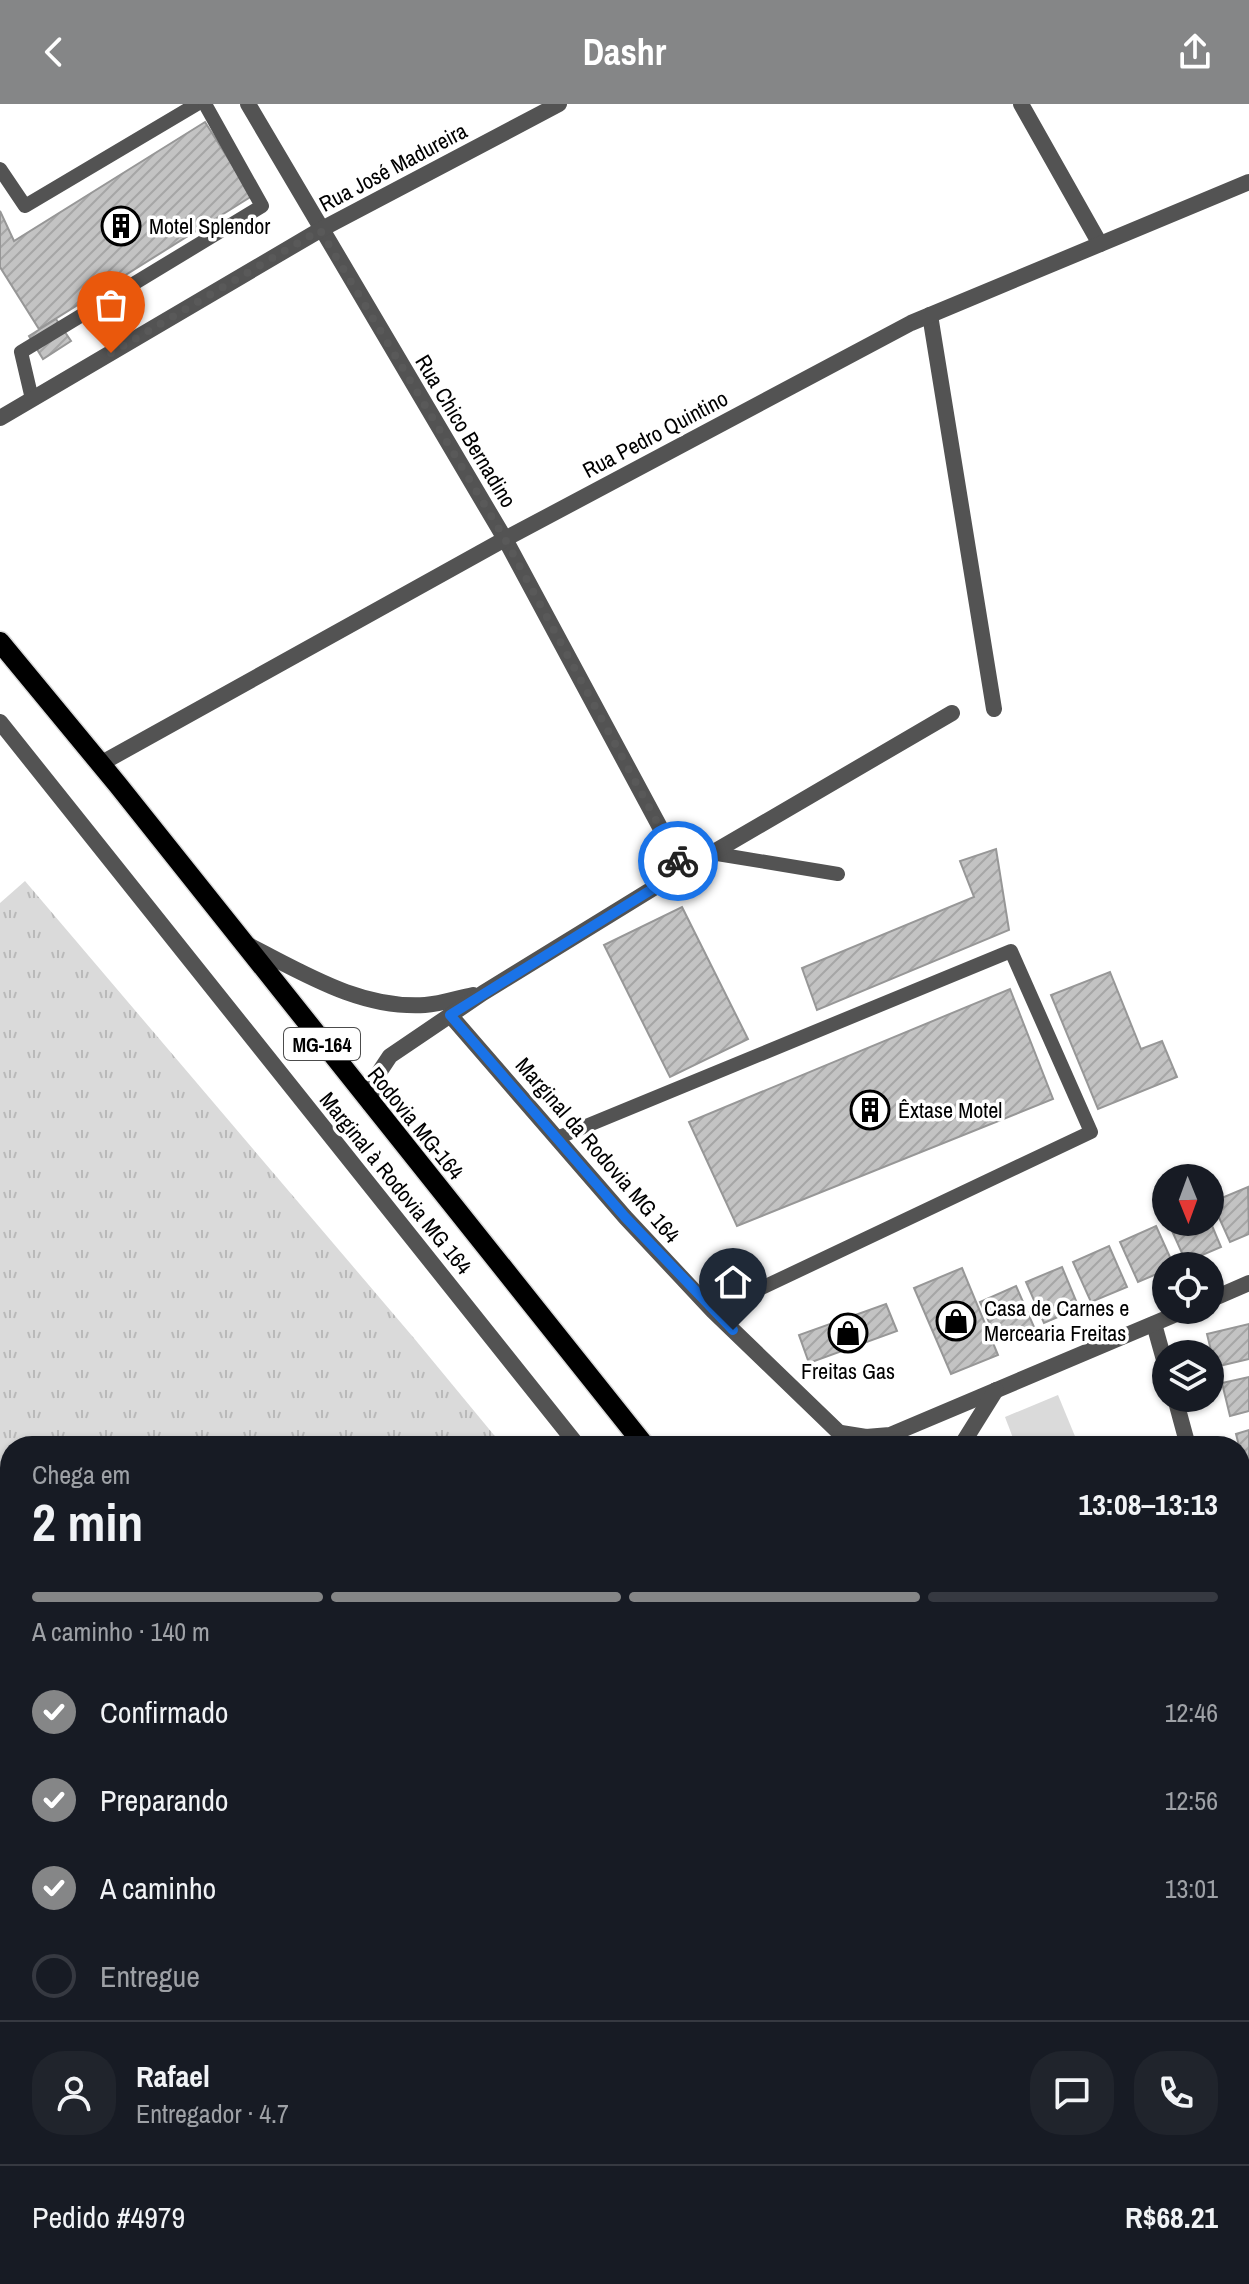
<!DOCTYPE html>
<html lang="pt">
<meta charset="utf-8">
<style>
body{margin:0;font-family:"Archivo Narrow",sans-serif;background:#20242c;color:#f1f3f6;height:100vh;display:flex;flex-direction:column;font-size:30px;white-space:nowrap}
*{box-sizing:border-box;margin:0}
p{font-size:26px;color:#9ea1a6}
.icon{flex:none;width:44px;height:44px;fill:none;stroke:currentColor;stroke-width:2;stroke-linecap:round;stroke-linejoin:round}
.map{position:relative;flex:1;overflow:hidden}
.side{position:absolute;left:0px;top:1332px;width:1250px;height:848px;display:flex;flex-direction:column;background:#171b24;border-radius:32px 32px 0 0;box-shadow:0 2px 6px #0004}
.side>*{flex:none}
.needle{width:52px;rotate:179deg}
.controls{position:absolute;left:1152px;top:1060px;display:grid;gap:16px}
.controls a{display:grid;place-items:center;width:72px;height:72px;border-radius:50%;background:#171b24;box-shadow:0 2px 6px #0004;font-size:40px}
.pin{position:absolute;display:grid;place-items:center;width:68px;height:68px;color:#fff;margin:-82px -34px;border-radius:50% 50% 50% 0;rotate:-45deg;box-shadow:0 0 8px #0007}
.pin .icon{rotate:45deg}
.courier{position:absolute;display:grid;place-items:center;width:80px;height:80px;margin:-40px;border:6px solid #1a73e8;border-radius:50%;background:#fff;color:#222;box-shadow:0 2px 10px #0007}
.summary em{font-style:normal;font-weight:700}
.summary div{display:flex;flex-direction:column-reverse}
.summary{display:flex;align-items:center;justify-content:space-between;height:136px;padding:0 32px}
h1{font-size:52px;font-weight:700;line-height:60px}
.bar{display:grid;grid-template-columns:repeat(4,1fr);gap:12px 8px;align-content:center;height:96px;padding:0 32px}
.bar i{height:10px;border-radius:6px;background:#363941}
.bar .on{background:#858687}
.bar p{grid-column:span 4}
.line{display:flex;align-items:center;gap:20px;padding:0 32px;border-top:2px solid #363941}
.line div{flex:1}
.round{display:grid;place-items:center;flex:none;width:84px;height:84px;border-radius:32px;background:#20242c}
ol{padding:0 32px;list-style:none}
li{display:flex;align-items:center;gap:24px;height:88px}
li p{margin-inline-start:auto}
li .icon{padding:8px;border-radius:50%;background:#858687;color:#fff;stroke-width:4}
li:last-child{color:#9ea1a6}
li i{width:44px;height:44px;border:4px solid #363941;border-radius:50%}
header{display:flex;justify-content:space-between;align-items:center;height:104px;padding:0 32px;background:#858687;color:#fff;font-size:36px;font-weight:700}
.map>svg:first-child{display:block}
</style>
<header><svg class="icon" aria-label="back" viewBox="0 0 24 24"><path d="M15 5l-7 7 7 7"/></svg>Dashr<svg class="icon" aria-label="share" viewBox="0 0 24 24"><path d="M12 15V3M7 8l5-5 5 5M5 13v7h14v-7"/></svg></header>
<div class="map">
<svg width="1249" height="2180" viewBox="0 0 1249 2180">
<defs>
<pattern id="grass-tufts" width="24" height="20" patternUnits="userSpaceOnUse" patternTransform="scale(2)"><rect width="24" height="20" fill="#dadada"/><path d="M3 7l-1-3M5 7V3M7 7l1-3M15 17l-1-3M17 17v-4M19 17l1-3" fill="none" stroke="#b9b9b9"/></pattern>
<pattern id="building-hatch" width="6" height="6" patternUnits="userSpaceOnUse" patternTransform="scale(2)"><rect width="6" height="6" fill="#c3c3c3"/><path d="M-1 1l2-2M0 6l6-6M5 7l2-2" fill="none" stroke="#a6a6a6"/></pattern>
</defs>
<rect width="100%" height="100%" fill="#fff"/>
<g fill="url(#grass-tufts)">
<path d="M25,777L413,1233L503,1342H10V2155L0,2158V799Z"/>
<path d="M717,2170H1180L1188,2180H725Z"/>
</g>
<path fill="#dadada" d="M1058,1291L1079,1342H1016L1005,1313Z"/>
<g fill="url(#building-hatch)" stroke="#979797" stroke-width="2">
<path d="M205,18L252,92L39,225L0,163V107L14,137Z"/>
<path d="M56,215L71,237L43,255L29,232Z"/>
<path d="M996,745L1009,826L817,906L802,864L974,793L960,757Z"/>
<path d="M682,803L748,935L670,973L604,841Z"/>
<path d="M1110,868L1141,945L1162,937L1177,973L1098,1005L1051,891Z"/>
<path d="M1010,885L1053,995L737,1122L689,1018Z"/>
<path d="M1248,1083L1249,1130L1230,1138L1212,1098Z"/>
<path d="M1210,1117L1221,1143L1186,1158L1168,1118Z"/>
<path d="M1156,1122L1174,1162H1166V1166L1138,1178L1120,1138Z"/>
<path d="M1109,1142L1127,1183L1091,1198L1073,1158Z"/>
<path d="M1062,1163L1079,1204L1044,1219L1026,1178Z"/>
<path d="M962,1164L998,1251L951,1270L914,1184Z"/>
<path d="M1016,1182L1034,1223L998,1238L980,1198Z"/>
<path d="M886,1200L897,1227L809,1259L799,1231Z"/>
<path d="M1249,1220V1255L1215,1263L1207,1230Z"/>
<path d="M1249,1273V1307L1230,1312L1222,1279Z"/>
<path d="M1249,1326V1361L1244,1362L1236,1330Z"/>
</g>
<g fill="none" stroke-linecap="round" stroke-linejoin="round">
<g stroke="#dbdbdb" stroke-width="23">
<g id="primary">
<path d="M0,538L118,681L645,1342"/>
<path d="M1240,2072L1249,2083"/>
</g>
</g>
<g stroke="#535353" stroke-width="14">
<path d="M0,65L25,102L197,0"/>
<path d="M32,295L21,248L262,102L205,0"/>
<path d="M711,749L838,770"/>
<path d="M557,1034L1011,847L1091,1028L713,1207"/>
</g>
<g stroke="#535353" stroke-width="16">
<path d="M248,0L505,435L683,766"/>
<path d="M1021,0L1100,140"/>
<path d="M930,211L994,605"/>
<path d="M0,314L320,126L559,0"/>
<path d="M0,618L578,1342"/>
<path d="M100,660L505,435L911,219L1249,78"/>
<path d="M246,840C302,868 359,905 425,901C441,900 458,894 473,891"/>
<path d="M450,911L625,1113L713,1207L853,1342"/>
<path d="M370,1000L374,976L390,952L483,889L683,766L952,609"/>
<path d="M1210,1196L1249,1179"/>
<path d="M1154,1220L1166,1263"/>
<path d="M1175,1294L1188,1342"/>
<path d="M841,1329L866,1333L890,1331L1186,1206"/>
<path d="M961,1342L996,1286"/>
<path d="M1240,1527L1249,1559"/>
<path d="M1240,1799L1249,1810"/>
<path d="M1240,2167L1249,2178"/>
<path d="M95,2170L103,2180"/>
<path d="M690,2170L697,2180"/>
</g>
<use href="#primary" stroke="#000" stroke-width="20"/>
</g>
<g fill="none" stroke-linecap="round" stroke-linejoin="round">
<path stroke="#595959" stroke-width="8" stroke-dasharray="0 14.4" d="M111,249L320,126L505,435L678,757"/>
<path stroke="#1a73e8" stroke-width="10" d="M678,757L683,766L450,911L625,1113L733,1226"/>
</g>
<defs>
<g id="building-ring" transform="scale(2)"><circle r="9.5" fill="#fff" stroke="#000" stroke-width="1.5"/><path d="M-4-6H4V6H1V3H-1V6H-4ZM-2.5-4.3h1.7v1.8h-1.7ZM.8-4.3h1.7v1.8H.8ZM-2.5-1h1.7V.8h-1.7ZM.8-1h1.7V.8H.8Z" fill="#000"/></g>
<g id="shop-ring" transform="scale(2)"><circle r="9.5" fill="#fff" stroke="#000" stroke-width="1.5"/><path d="M-5-2.5h2.3a2.7 3.5 0 0 1 5.4 0H5L5.5 6h-11ZM-1.5-2.5h3a1.5 2.3 0 0 0-3 0Z" fill="#000"/></g>
</defs>
<g fill-rule="evenodd">
<use href="#building-ring" x="121" y="122"/>
<use href="#building-ring" x="870" y="1006"/>
<use href="#shop-ring" x="956" y="1217"/>
<use href="#shop-ring" x="848" y="1229"/>
</g>
<g text-anchor="middle" dominant-baseline="central" stroke-width="7" stroke-linejoin="round" paint-order="stroke">
<rect fill="#fff" stroke="#4c4c4c" stroke-width="2" x="284" y="924" width="76" height="32" rx="6"/>
<g font-size="20" font-weight="bold" fill="#000">
<text x="322" y="940">MG-164</text>
</g>
<g font-size="22" fill="#000" stroke="#fff">
<text transform="translate(393 63) rotate(-28)">Rua José Madureira</text>
<text transform="translate(466 327) rotate(59)">Rua Chico Bernadino</text>
<text transform="translate(655 330) rotate(-28)">Rua Pedro Quintino</text>
<text transform="translate(416 1019) rotate(51)">Rodovia MG-164</text>
<text transform="translate(598 1046) rotate(49)">Marginal da Rodovia MG 164</text>
<text transform="translate(396 1079) rotate(51)">Marginal à Rodovia MG 164</text>
</g>
<g font-size="22" fill="#000" stroke="#fff" text-anchor="start">
<text x="149" y="122">Motel Splendor</text>
<text x="898" y="1006">Êxtase Motel</text>
<text x="984" y="1204">Casa de Carnes e<tspan x="984" dy="25">Mercearia Freitas</tspan></text>
<text x="848" y="1267" text-anchor="middle">Freitas Gas</text>
</g>
</g>
</svg>
<div class="controls">
<a><svg class="needle" viewBox="-14 -14 28 28"><path d="M0-13l5 13h-10z" fill="#e53935"/><path d="M0 13l5-13h-10z" fill="#9ea1a6"/></svg></a>
<a><svg class="icon" aria-label="locate" viewBox="0 0 24 24"><circle cx="12" cy="12" r="6"/><path d="M12 2v4M12 18v4M2 12h4M18 12h4"/></svg></a>
<a><svg class="icon" aria-label="layers" viewBox="0 0 24 24"><path d="M12 4l9 5-9 5-9-5zM3 14l9 5 9-5"/></svg></a>
</div>
<div class="pin" style="left:111px;top:249px;background:#ea580c"><svg class="icon" aria-label="bag" viewBox="0 0 24 24"><path d="M5 8h14l-1 12H6zM9 8a3 3 0 0 1 6 0"/></svg></div>
<div class="pin" style="left:733px;top:1226px;background:#1f2937"><svg class="icon" aria-label="home" viewBox="0 0 24 24"><path d="M3 11l9-7 9 7M6 9v11h12V9"/></svg></div>
<div class="courier" style="left:678px;top:757px"><svg class="icon" aria-label="bike" viewBox="0 0 24 24"><circle cx="6" cy="16" r="4"/><circle cx="18" cy="16" r="4"/><path d="M6 16l4-8h5l3 8M10 8l3 8H6M13 5h3"/></svg></div>
<section class="side">
<div class="summary"><div><h1>2 min</h1><p>Chega em</p></div><em>13:08–13:13</em></div>
<div class="bar"><i class="on"></i><i class="on"></i><i class="on"></i><i></i><p>A caminho · 140 m</p></div>
<ol>
<li><svg class="icon" aria-label="check" viewBox="0 0 24 24"><path d="M5 12l5 5 9-10"/></svg>Confirmado<p>12:46</p></li>
<li><svg class="icon" aria-label="check" viewBox="0 0 24 24"><path d="M5 12l5 5 9-10"/></svg>Preparando<p>12:56</p></li>
<li><svg class="icon" aria-label="check" viewBox="0 0 24 24"><path d="M5 12l5 5 9-10"/></svg>A caminho<p>13:01</p></li>
<li><i></i>Entregue</li>
</ol>
<div class="line" style="height:144px"><a class="round"><svg class="icon" aria-label="person" viewBox="0 0 24 24"><circle cx="12" cy="8" r="4"/><path d="M4 21q1-7 8-7t8 7"/></svg></a><div><b>Rafael</b><p>Entregador · 4.7</p></div><a class="round"><svg class="icon" aria-label="chat" viewBox="0 0 24 24"><path d="M4 5h16v11H9l-5 4z"/></svg></a><a class="round"><svg class="icon" aria-label="phone" viewBox="0 0 24 24"><path d="M5 4h4l2 5-3 2q2 4 5 5l2-3 5 2v4C11 20 4 13 5 4z"/></svg></a></div>
<div class="line" style="height:104px"><div>Pedido #4979</div><b>R$68.21</b></div>
</section>
</div>
